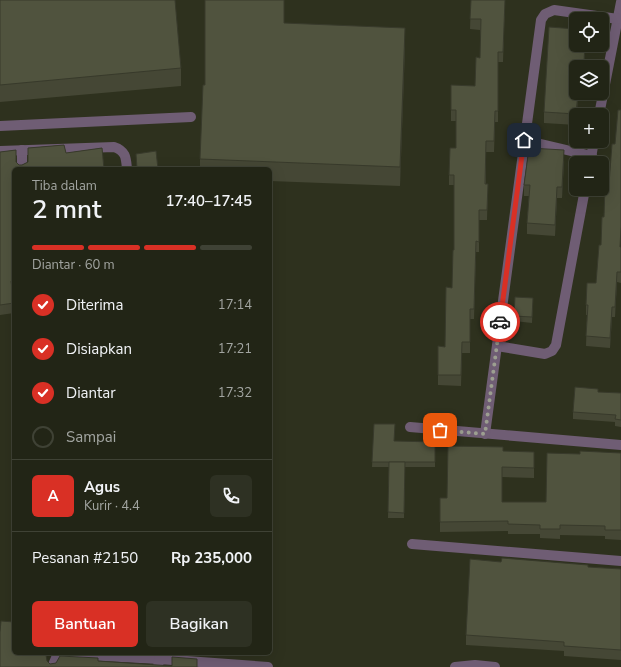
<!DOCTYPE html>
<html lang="id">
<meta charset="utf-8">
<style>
body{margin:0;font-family:"Nunito Sans",sans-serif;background:#2e3123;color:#f1f3f6;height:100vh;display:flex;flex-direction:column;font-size:15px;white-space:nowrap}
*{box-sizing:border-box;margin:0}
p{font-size:13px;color:#a2a5a1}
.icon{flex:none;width:22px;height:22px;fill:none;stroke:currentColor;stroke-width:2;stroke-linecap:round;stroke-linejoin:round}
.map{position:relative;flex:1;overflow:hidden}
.panel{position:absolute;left:12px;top:167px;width:260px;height:488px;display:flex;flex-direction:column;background:#222516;border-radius:6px;box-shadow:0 4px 16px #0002,0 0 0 1px #3f4235}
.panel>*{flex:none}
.buttons{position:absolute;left:569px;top:12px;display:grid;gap:8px}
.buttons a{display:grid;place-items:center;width:40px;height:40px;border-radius:6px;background:#222516;box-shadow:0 4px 16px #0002,0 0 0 1px #3f4235;font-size:20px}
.pin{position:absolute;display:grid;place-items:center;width:34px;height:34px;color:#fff;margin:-17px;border-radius:8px;box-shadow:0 2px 6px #0006}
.courier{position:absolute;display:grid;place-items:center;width:40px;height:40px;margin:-20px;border:3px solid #d93025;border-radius:50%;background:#fff;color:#222;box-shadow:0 1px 5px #0007}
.overview em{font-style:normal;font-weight:600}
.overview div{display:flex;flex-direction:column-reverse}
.overview{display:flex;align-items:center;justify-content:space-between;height:68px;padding:0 20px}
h1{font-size:26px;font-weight:600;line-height:30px}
.bar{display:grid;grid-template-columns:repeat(4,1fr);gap:6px 4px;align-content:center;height:48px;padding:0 20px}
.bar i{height:5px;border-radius:3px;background:#3f4235}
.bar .on{background:#d93025}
.bar p{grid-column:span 4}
.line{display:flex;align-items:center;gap:10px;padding:0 20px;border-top:1px solid #3f4235}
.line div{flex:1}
.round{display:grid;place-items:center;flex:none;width:42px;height:42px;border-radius:6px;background:#2e3123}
ol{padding:0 20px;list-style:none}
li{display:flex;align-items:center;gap:12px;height:44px}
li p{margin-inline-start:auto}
li .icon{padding:4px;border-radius:50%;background:#d93025;color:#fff;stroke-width:4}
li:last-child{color:#a2a5a1}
li i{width:22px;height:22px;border:2px solid #3f4235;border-radius:50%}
.button{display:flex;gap:8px;margin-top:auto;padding:8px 20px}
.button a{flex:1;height:46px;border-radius:6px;background:#d93025;color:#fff;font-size:16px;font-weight:600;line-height:46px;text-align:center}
.button a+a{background:#2e3123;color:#f1f3f6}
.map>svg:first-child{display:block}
</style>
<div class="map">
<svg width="621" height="667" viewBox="0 0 621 667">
<rect width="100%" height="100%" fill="#2e311e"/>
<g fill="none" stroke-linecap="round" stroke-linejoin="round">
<g stroke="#6f5d74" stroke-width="10">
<path d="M599,115L621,2"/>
<path d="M0,126L191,117"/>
<path d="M524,140L592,156"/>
<path d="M22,150V169"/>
<path d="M0,151L114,147C126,151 126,158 127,169"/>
<path d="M590,163L594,141"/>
<path d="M497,346L545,354L552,351L556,345L585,189"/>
<path d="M410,427L621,445"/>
<path d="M485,434L541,20L545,14L554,10L618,19"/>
<path d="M412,544L621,561"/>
<path d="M52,667L56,658L66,654L159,659"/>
<path d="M158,667L159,659L268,667"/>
<path d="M455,667L475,665L495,667"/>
</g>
</g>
<g fill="#454735">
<path d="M0,0L181,68V86L0,102Z"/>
<path d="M471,0H505L503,62H498V122H495L494,152H486V184H488L487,220H479V252H476L474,319H470V353H462L461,386L438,385V346L445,347L452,288L454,250V185H449V175L456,148V121H451V85L475,86L480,58V30L470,29Z"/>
<path d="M284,23L405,47L400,186L270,181V169H200V159L205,85Z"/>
<path d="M576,45H585L584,67H576V93H578L577,115H576V125L544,123V112Z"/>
<path d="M64,145L66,153L102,148L104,169H14V291H12L14,303V313L0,315V152L16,150V162L19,165H22L28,162V148Z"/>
<path d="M564,161L562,198H557L555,236L527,234V223L529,196H524V185Z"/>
<path d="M620,247H621V283L617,282L615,317H612L610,348L586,346L587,315H586V305L596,283Z"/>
<path d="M533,298L532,323L514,321V316Z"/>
<path d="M598,392L621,393V427L615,426V422L573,419V412Z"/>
<path d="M374,424L394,441L435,442V467H405L404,518H388L389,467H372Z"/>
<path d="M503,451L534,452V478L502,477V502H546L580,454L621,453V540L605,539V536L560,535V539L540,538V534H508V531L440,532V498H447Z"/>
<path d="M501,562L588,567L621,569V660L564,656V651L466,645V635Z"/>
</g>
<g fill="#383a2b">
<path d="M405,28V47L400,186V167Z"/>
<path d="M578,93L577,115H576Z"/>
<path d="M564,150V161L562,198V187Z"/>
<path d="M557,187V198L555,236V225Z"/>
<path d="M617,272V282L615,317V307Z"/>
<path d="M612,307V317L610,348V338Z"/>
</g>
<g fill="#50533e" stroke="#383a2b">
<path d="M0,0H175L181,68L0,85Z"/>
<path d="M205,0H284V23L405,28L400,167L200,159L203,85H205Z"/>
<path d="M471,0H505L503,52H498V111H495L494,141H486L485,184H488L487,210H479V242L476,241L474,309H470V342H462L461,375H438V346L445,347L446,287L452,288L453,250H454V175H449L450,148H456V110H451V85L475,86L476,57L480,58L481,19H470Z"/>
<path d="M549,27L576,29V45H585L584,61H580L579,67H576V93H578L576,114L544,112Z"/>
<path d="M618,110H621V227L620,247H621V272H617L615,307H612L610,338L586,336L588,305H586L587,283H596L599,245H601L602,217H604L605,184H609L612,144H615Z"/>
<path d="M64,145L66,153L102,148L104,169H14V281H11L14,303L0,305V152L16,150V162L19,165H22L28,162V148Z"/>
<path d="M529,148L564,150L562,187H557L555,225L527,223L530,185H524Z"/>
<path d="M156,151L158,169H137L136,154Z"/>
<path d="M515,297L533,298L532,317L514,316Z"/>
<path d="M575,387L598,389V392L621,393V420L615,419L616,415L573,412Z"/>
<path d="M374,424H395L394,441L435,442V462H372Z"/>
<path d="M448,446L503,447V451L534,452V468L502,467V502H546L547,453L580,454V451L621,453V530H605V526L560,525V529H540V525L508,524V521L440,522V498H447Z"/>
<path d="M389,462H405L404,513L388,512Z"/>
<path d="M502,558L588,565V567L621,569V650L564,646V642L466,635L470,559L501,562Z"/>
<path d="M1,621L14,622V653H30V654L46,655L47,661L50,664L56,663L60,656L98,658V661L172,666V657L197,659V667H0V632Z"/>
</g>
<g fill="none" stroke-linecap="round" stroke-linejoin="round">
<path stroke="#9c9f90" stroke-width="4" stroke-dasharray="0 7.2" d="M440,430L485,434L500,322"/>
<path stroke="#d93025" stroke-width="5" d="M500,322L524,140"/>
</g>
</svg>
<div class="buttons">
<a><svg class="icon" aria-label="locate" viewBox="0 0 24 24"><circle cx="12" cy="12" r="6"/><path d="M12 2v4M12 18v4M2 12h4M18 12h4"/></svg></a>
<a><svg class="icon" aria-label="layers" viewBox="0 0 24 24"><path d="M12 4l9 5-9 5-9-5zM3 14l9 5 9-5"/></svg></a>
<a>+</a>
<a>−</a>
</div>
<div class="pin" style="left:440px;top:430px;background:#ea580c"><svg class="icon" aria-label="bag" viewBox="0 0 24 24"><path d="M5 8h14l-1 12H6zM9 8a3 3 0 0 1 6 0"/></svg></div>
<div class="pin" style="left:524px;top:140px;background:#1f2937"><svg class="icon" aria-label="home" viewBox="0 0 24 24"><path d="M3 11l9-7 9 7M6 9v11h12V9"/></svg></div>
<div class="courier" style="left:500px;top:322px"><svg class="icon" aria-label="car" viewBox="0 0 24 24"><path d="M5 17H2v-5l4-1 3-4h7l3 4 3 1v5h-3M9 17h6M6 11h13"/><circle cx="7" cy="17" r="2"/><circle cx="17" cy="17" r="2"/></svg></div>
<section class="panel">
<div class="overview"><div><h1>2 mnt</h1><p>Tiba dalam</p></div><em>17:40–17:45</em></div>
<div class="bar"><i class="on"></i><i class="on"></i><i class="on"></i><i></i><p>Diantar · 60 m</p></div>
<ol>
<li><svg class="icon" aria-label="check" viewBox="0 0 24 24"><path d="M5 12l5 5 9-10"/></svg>Diterima<p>17:14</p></li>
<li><svg class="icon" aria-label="check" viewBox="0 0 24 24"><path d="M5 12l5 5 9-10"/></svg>Disiapkan<p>17:21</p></li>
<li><svg class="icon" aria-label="check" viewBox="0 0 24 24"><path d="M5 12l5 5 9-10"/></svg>Diantar<p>17:32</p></li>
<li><i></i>Sampai</li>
</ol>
<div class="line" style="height:72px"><b class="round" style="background:#d93025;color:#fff">A</b><div><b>Agus</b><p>Kurir · 4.4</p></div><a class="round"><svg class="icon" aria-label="phone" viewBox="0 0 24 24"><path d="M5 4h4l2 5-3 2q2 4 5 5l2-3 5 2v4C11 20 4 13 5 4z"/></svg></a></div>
<div class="line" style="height:52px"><div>Pesanan #2150</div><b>Rp 235,000</b></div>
<div class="button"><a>Bantuan</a><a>Bagikan</a></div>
</section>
</div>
